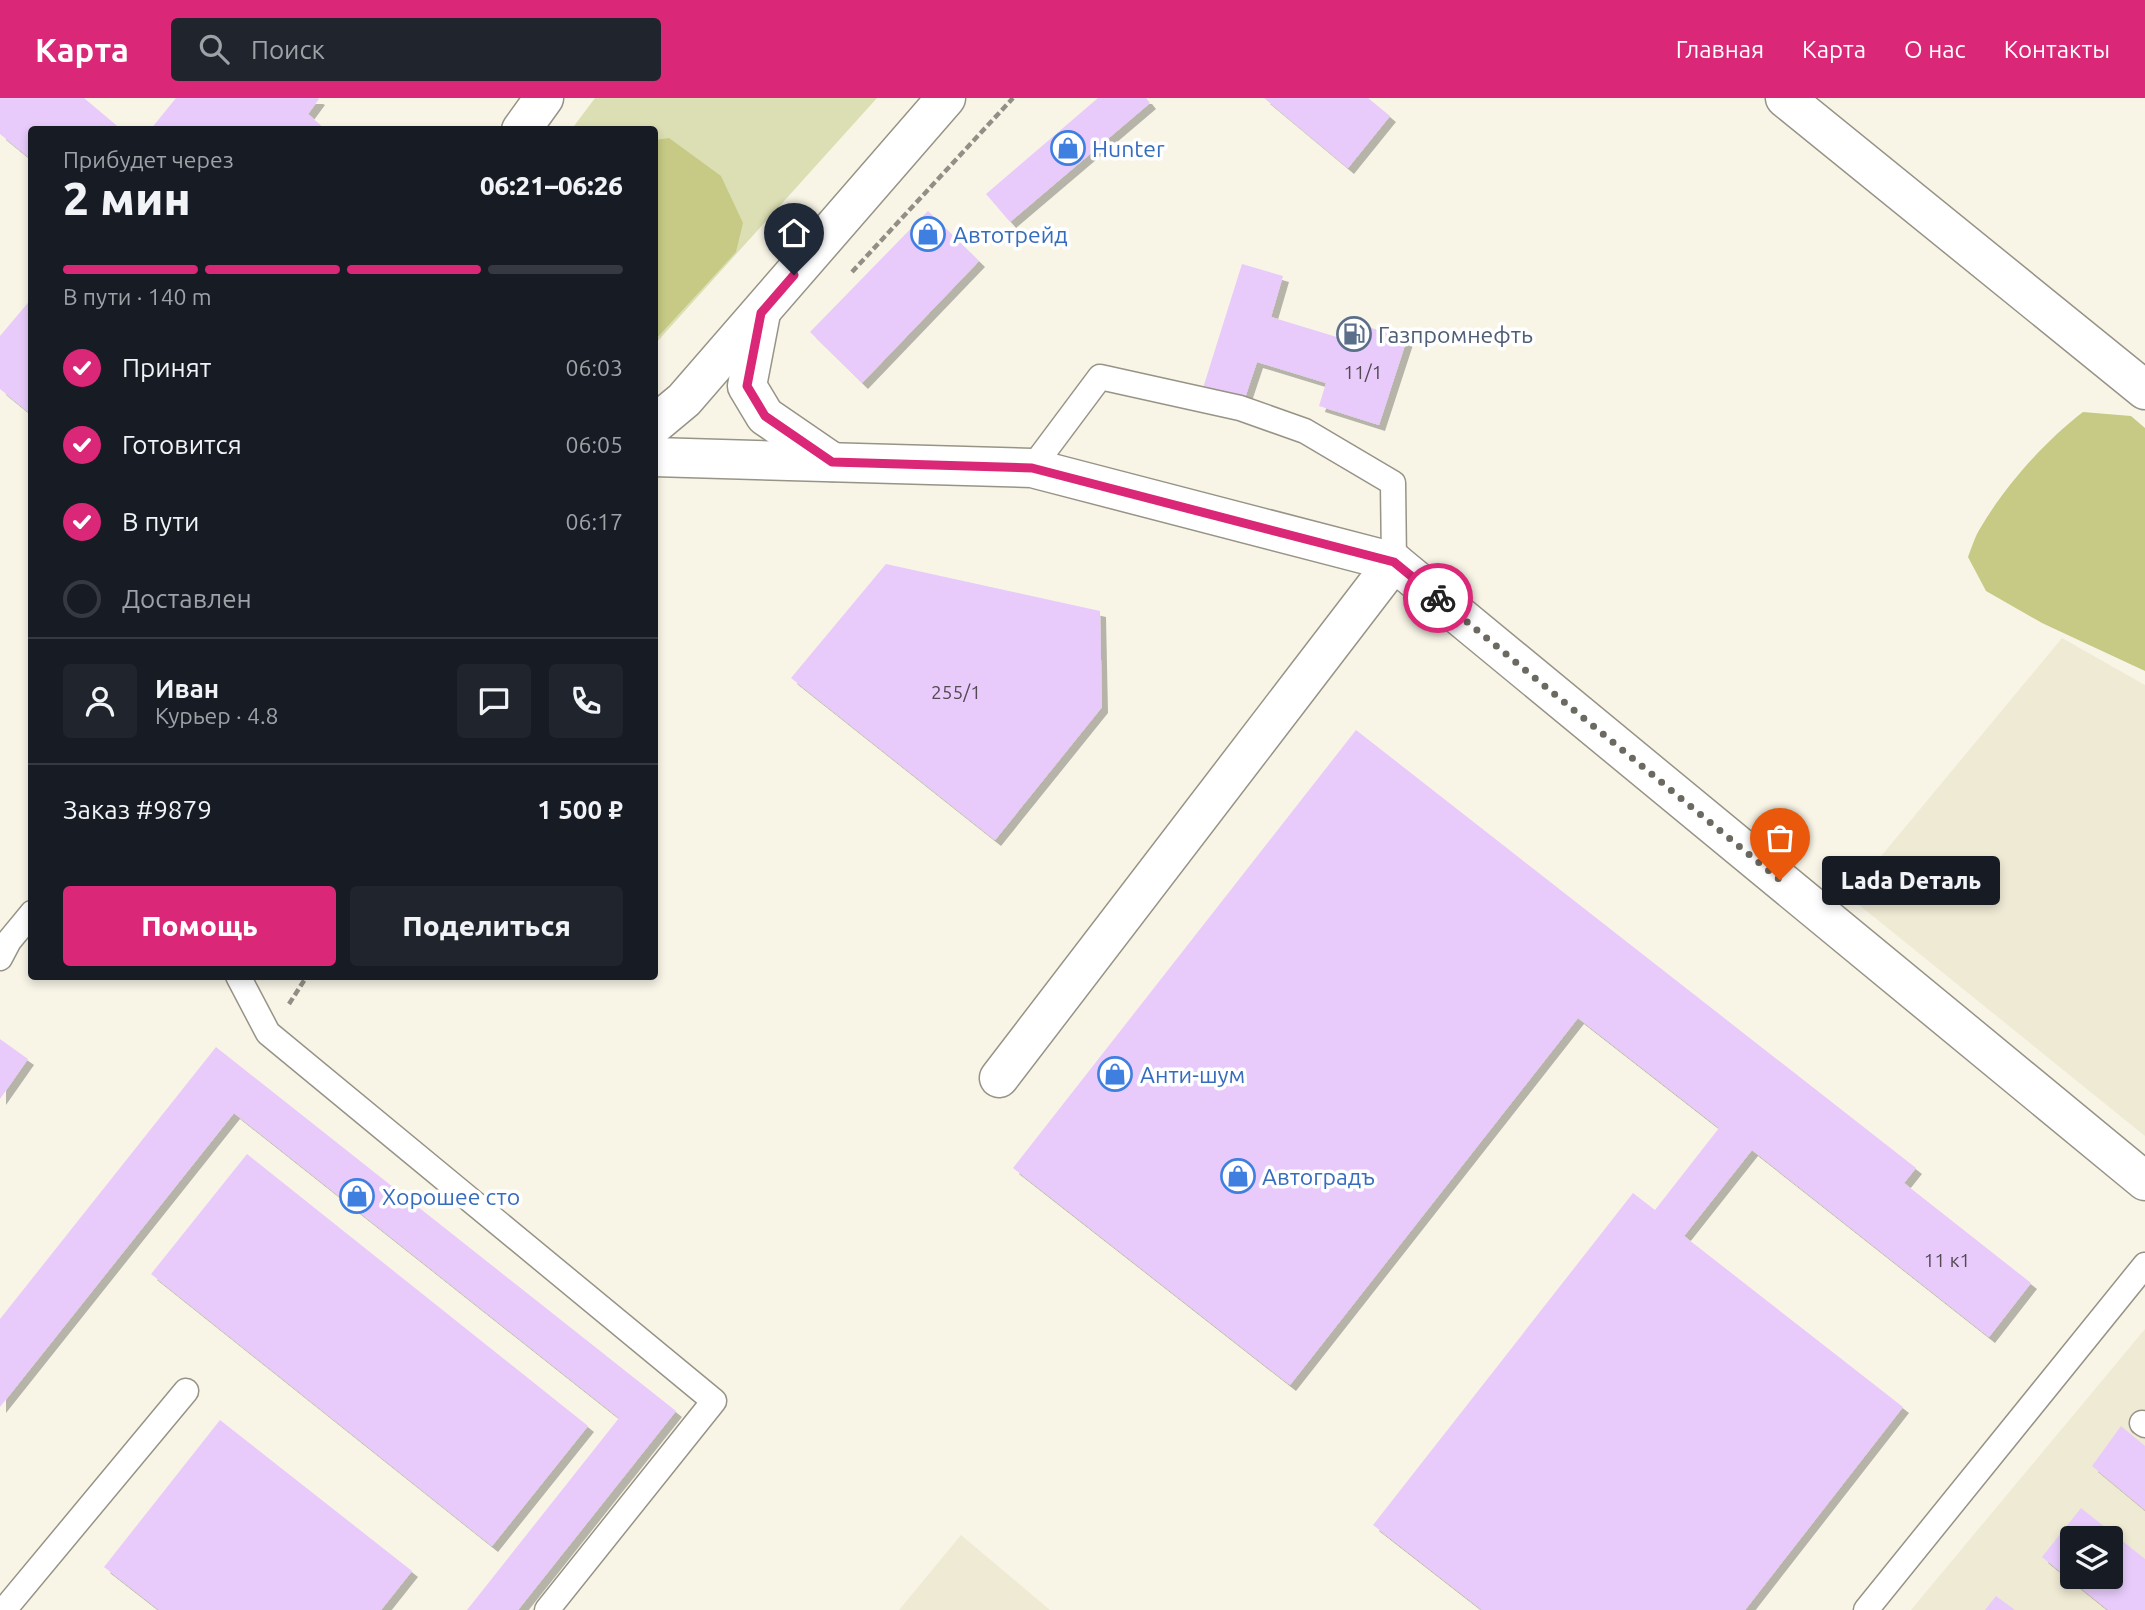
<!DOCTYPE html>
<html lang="ru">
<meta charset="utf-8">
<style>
body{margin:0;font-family:Ubuntu,sans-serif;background:#20242c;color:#f1f3f6;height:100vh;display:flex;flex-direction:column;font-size:26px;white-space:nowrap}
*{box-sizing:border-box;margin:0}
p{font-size:23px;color:#9ea1a6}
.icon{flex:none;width:38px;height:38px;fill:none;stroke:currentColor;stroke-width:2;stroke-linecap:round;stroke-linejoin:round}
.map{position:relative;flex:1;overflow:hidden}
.drawer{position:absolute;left:28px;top:28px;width:630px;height:854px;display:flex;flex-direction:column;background:#171b24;border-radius:7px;box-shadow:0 4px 10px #0003}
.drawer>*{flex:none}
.controls{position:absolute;left:2060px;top:1428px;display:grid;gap:14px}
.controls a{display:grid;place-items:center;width:63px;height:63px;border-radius:7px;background:#171b24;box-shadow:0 4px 10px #0003;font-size:35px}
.pin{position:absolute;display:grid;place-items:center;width:60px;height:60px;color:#fff;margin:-72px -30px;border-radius:50% 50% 50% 0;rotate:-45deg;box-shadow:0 0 7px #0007}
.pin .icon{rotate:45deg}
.courier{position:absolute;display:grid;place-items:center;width:70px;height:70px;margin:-35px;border:5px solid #db2777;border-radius:50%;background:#fff;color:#222;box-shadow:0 2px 9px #0007}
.bubble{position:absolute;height:49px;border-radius:7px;background:#171b24;box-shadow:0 4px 10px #0003;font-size:23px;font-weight:800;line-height:49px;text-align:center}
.headline em{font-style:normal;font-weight:800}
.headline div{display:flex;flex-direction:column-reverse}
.headline{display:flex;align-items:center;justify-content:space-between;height:119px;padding:0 35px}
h1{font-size:46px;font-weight:800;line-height:52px}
.bar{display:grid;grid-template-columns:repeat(4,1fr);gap:10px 7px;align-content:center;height:84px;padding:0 35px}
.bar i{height:9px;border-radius:5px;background:#363941}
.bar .selected{background:#db2777}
.bar p{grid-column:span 4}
.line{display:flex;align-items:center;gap:18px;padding:0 35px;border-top:2px solid #363941}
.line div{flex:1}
.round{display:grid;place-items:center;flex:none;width:74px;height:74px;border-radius:7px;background:#20242c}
ol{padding:0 35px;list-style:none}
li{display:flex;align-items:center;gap:21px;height:77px}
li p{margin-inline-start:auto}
li .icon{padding:7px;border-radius:50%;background:#db2777;color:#fff;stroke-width:4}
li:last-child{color:#9ea1a6}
li i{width:38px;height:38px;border:4px solid #363941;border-radius:50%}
.primary-button{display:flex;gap:14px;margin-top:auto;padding:14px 35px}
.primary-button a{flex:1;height:80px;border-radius:7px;background:#db2777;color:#fff;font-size:28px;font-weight:800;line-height:80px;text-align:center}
.primary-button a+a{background:#20242c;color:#f1f3f6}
header{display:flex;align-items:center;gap:42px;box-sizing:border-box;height:98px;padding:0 35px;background:#db2777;color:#fff}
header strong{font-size:33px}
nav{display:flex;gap:38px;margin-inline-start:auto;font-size:24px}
.search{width:490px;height:63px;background:#20242c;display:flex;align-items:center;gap:18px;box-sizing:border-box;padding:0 24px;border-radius:7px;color:#9ea1a6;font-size:26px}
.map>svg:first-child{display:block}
</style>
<header>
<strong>Карта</strong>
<div class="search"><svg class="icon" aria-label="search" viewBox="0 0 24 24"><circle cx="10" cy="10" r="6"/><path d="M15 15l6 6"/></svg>Поиск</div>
<nav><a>Главная</a><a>Карта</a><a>О нас</a><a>Контакты</a></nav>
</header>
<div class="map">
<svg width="2145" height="1512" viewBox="0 0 2145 1512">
<defs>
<filter id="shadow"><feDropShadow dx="6" dy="6" stdDeviation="0" flood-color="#0004"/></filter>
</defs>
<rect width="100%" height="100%" fill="#f8f5e7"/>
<g fill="#efead4" fill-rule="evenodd">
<path d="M2062,540L2145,587V1038L1848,798Z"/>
<path d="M2145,1231V1512H1911ZM2072,1440H2110V1479H2072Z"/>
<path d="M961,1437L1050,1512H899Z"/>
</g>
<path fill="#dcdfb4" d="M595,0H877L655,246L654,32H571Z"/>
<g fill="#c6ca85">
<path d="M669,40L721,78L743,125L736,154L655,242V42Z"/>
<path d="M2083,314L2131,318L2145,330V573L2042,525L1986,493L1968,459C1972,449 1975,438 1981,429C2005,388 2045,343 2083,314Z"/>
</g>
<g fill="#e8cbfb" fill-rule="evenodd" filter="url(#shadow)">
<path d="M0,0H84L122,32H32V62L0,36Z"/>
<path d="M176,0H317L319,1L308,16L326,32H150Z"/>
<path d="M1098,0H1146L1150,5L1010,124L986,96Z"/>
<path d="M1264,0H1368L1390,18L1348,70Z"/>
<path d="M928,113L979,163L862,285L810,234Z"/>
<path d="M1242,166L1283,178L1271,219L1340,240L1346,222L1407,241L1379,327L1319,308L1326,285L1257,264L1244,303L1203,290Z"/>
<path d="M32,200V317L0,291V238Z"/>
<path d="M886,466L1100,513L1102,609L995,742L791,580Z"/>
<path d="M1356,632L1916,1070L1904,1085L2031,1185L1989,1239L1752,1052L1684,1138L1903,1309L1745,1512H1482L1373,1427L1633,1095L1655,1112L1719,1030L1578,920L1290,1287L1013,1070Z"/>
<path d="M0,941L28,961L0,1001Z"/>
<path d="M216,949L676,1313L518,1512H467L619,1320L234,1015L0,1309V1221Z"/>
<path d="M247,1056L588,1328L492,1448L151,1176Z"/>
<path d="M220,1322L412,1473L381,1512H159L104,1469Z"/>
<path d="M2121,1328L2145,1348V1412L2092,1368Z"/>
<path d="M2081,1410L2145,1461V1512H2108L2042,1459ZM2072,1440H2110V1479H2072Z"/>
<path d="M1996,1498L2015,1512H1985Z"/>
</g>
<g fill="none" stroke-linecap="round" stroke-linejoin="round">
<g stroke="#979386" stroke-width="27">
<g id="service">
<path d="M1032,370L1100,279L1240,310L1305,333L1393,385L1394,464"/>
<path d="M0,860L9,843L32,815"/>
<path d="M238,878L268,935L714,1303L547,1512"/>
<path d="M2142,1325L2145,1327"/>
<path d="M4,1512L186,1293"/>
<path d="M1866,1512L2145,1167"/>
</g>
</g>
<g stroke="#979386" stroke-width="41">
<g id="minor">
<path d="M1785,0L2145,292"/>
<path d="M761,215L747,288L765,318L832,364"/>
<path d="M654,359L1032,370L1394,464L999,980"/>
<path d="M1394,464L2145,1083"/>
</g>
</g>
<g stroke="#979386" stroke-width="41">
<g id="secondary">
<path d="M521,32L544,0"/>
<path d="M654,327L684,302L946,0"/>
</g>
</g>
<g stroke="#929086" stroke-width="4.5" stroke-dasharray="7 3.5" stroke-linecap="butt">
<path d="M852,174L1013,0"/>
<path d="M289,906L307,878"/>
</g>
<use href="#service" stroke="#fff" stroke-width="24"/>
<use href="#minor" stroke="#fff" stroke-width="38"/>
<use href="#secondary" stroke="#fff" stroke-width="38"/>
</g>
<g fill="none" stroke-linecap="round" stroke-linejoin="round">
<path stroke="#6c6961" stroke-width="7" stroke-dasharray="0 12.6" d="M1438,500L1780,782"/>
<path stroke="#db2777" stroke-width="9" d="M794,177L761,215L747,288L765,318L832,364L1032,370L1394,464L1438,500"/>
</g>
<defs>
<g id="shop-ring" transform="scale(1.75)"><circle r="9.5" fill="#fff" stroke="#3f7fe0" stroke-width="1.5"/><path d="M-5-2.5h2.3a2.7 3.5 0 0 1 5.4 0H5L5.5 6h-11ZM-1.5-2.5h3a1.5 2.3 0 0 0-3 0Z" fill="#3f7fe0"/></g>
<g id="fuel-ring" transform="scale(1.75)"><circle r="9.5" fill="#fff" stroke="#5c6f8a" stroke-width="1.5"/><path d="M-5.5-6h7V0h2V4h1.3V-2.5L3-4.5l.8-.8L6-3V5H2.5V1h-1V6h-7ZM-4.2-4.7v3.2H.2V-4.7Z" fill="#5c6f8a"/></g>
</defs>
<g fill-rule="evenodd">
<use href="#shop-ring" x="1068" y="50"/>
<use href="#shop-ring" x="928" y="136"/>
<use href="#fuel-ring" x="1354" y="236"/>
<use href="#shop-ring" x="1115" y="976"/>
<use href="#shop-ring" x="1238" y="1078"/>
<use href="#shop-ring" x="357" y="1098"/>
</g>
<g text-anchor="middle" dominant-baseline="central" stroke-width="7" stroke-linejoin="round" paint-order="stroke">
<g font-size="19" fill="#524952">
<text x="1363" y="274">11/1</text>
<text x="956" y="594">255/1</text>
<text x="1947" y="1162">11 к1</text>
</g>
<g font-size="23" fill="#366cbe" stroke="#fff" text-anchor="start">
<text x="1092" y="50">Hunter</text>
<text x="953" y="136">Автотрейд</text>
<text x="1140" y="976">Анти-шум</text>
<text x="1262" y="1078">Автоградъ</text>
<text x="382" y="1098">Хорошее сто</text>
</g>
<g font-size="23" fill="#4e5e75" stroke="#fff" text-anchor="start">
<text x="1378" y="236">Газпромнефть</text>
</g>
</g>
</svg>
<div class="controls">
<a><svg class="icon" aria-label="layers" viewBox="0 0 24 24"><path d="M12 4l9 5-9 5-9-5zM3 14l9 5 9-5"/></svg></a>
</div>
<div class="pin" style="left:1780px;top:782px;background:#ea580c"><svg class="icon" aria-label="bag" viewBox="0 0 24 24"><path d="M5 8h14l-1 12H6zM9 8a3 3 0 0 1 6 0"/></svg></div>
<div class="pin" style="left:794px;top:177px;background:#1f2937"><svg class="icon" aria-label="home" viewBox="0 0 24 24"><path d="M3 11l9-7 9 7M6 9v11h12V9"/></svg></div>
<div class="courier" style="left:1438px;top:500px"><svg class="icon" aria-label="bike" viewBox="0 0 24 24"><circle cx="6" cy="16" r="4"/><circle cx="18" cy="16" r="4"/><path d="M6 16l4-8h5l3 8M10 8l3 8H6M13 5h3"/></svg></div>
<div class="bubble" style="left:1822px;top:758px;width:178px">Lada Dеталь</div>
<section class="drawer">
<div class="headline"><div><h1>2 мин</h1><p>Прибудет через</p></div><em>06:21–06:26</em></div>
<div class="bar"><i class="selected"></i><i class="selected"></i><i class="selected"></i><i></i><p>В пути · 140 m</p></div>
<ol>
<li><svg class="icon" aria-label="check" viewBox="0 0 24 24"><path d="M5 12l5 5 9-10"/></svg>Принят<p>06:03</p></li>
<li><svg class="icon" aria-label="check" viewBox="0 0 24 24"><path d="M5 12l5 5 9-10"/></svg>Готовится<p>06:05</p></li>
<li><svg class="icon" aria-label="check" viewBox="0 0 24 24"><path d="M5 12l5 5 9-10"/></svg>В пути<p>06:17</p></li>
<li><i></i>Доставлен</li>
</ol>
<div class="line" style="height:126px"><a class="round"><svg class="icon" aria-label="person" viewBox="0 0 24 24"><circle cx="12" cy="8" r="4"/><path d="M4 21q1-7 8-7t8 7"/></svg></a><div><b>Иван</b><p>Курьер · 4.8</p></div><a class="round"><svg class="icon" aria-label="chat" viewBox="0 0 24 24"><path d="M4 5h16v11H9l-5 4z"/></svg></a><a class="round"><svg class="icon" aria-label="phone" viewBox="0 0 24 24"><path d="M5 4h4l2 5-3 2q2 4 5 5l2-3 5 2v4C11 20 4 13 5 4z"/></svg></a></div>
<div class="line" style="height:91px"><div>Заказ #9879</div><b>1 500 ₽</b></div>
<div class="primary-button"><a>Помощь</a><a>Поделиться</a></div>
</section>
</div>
